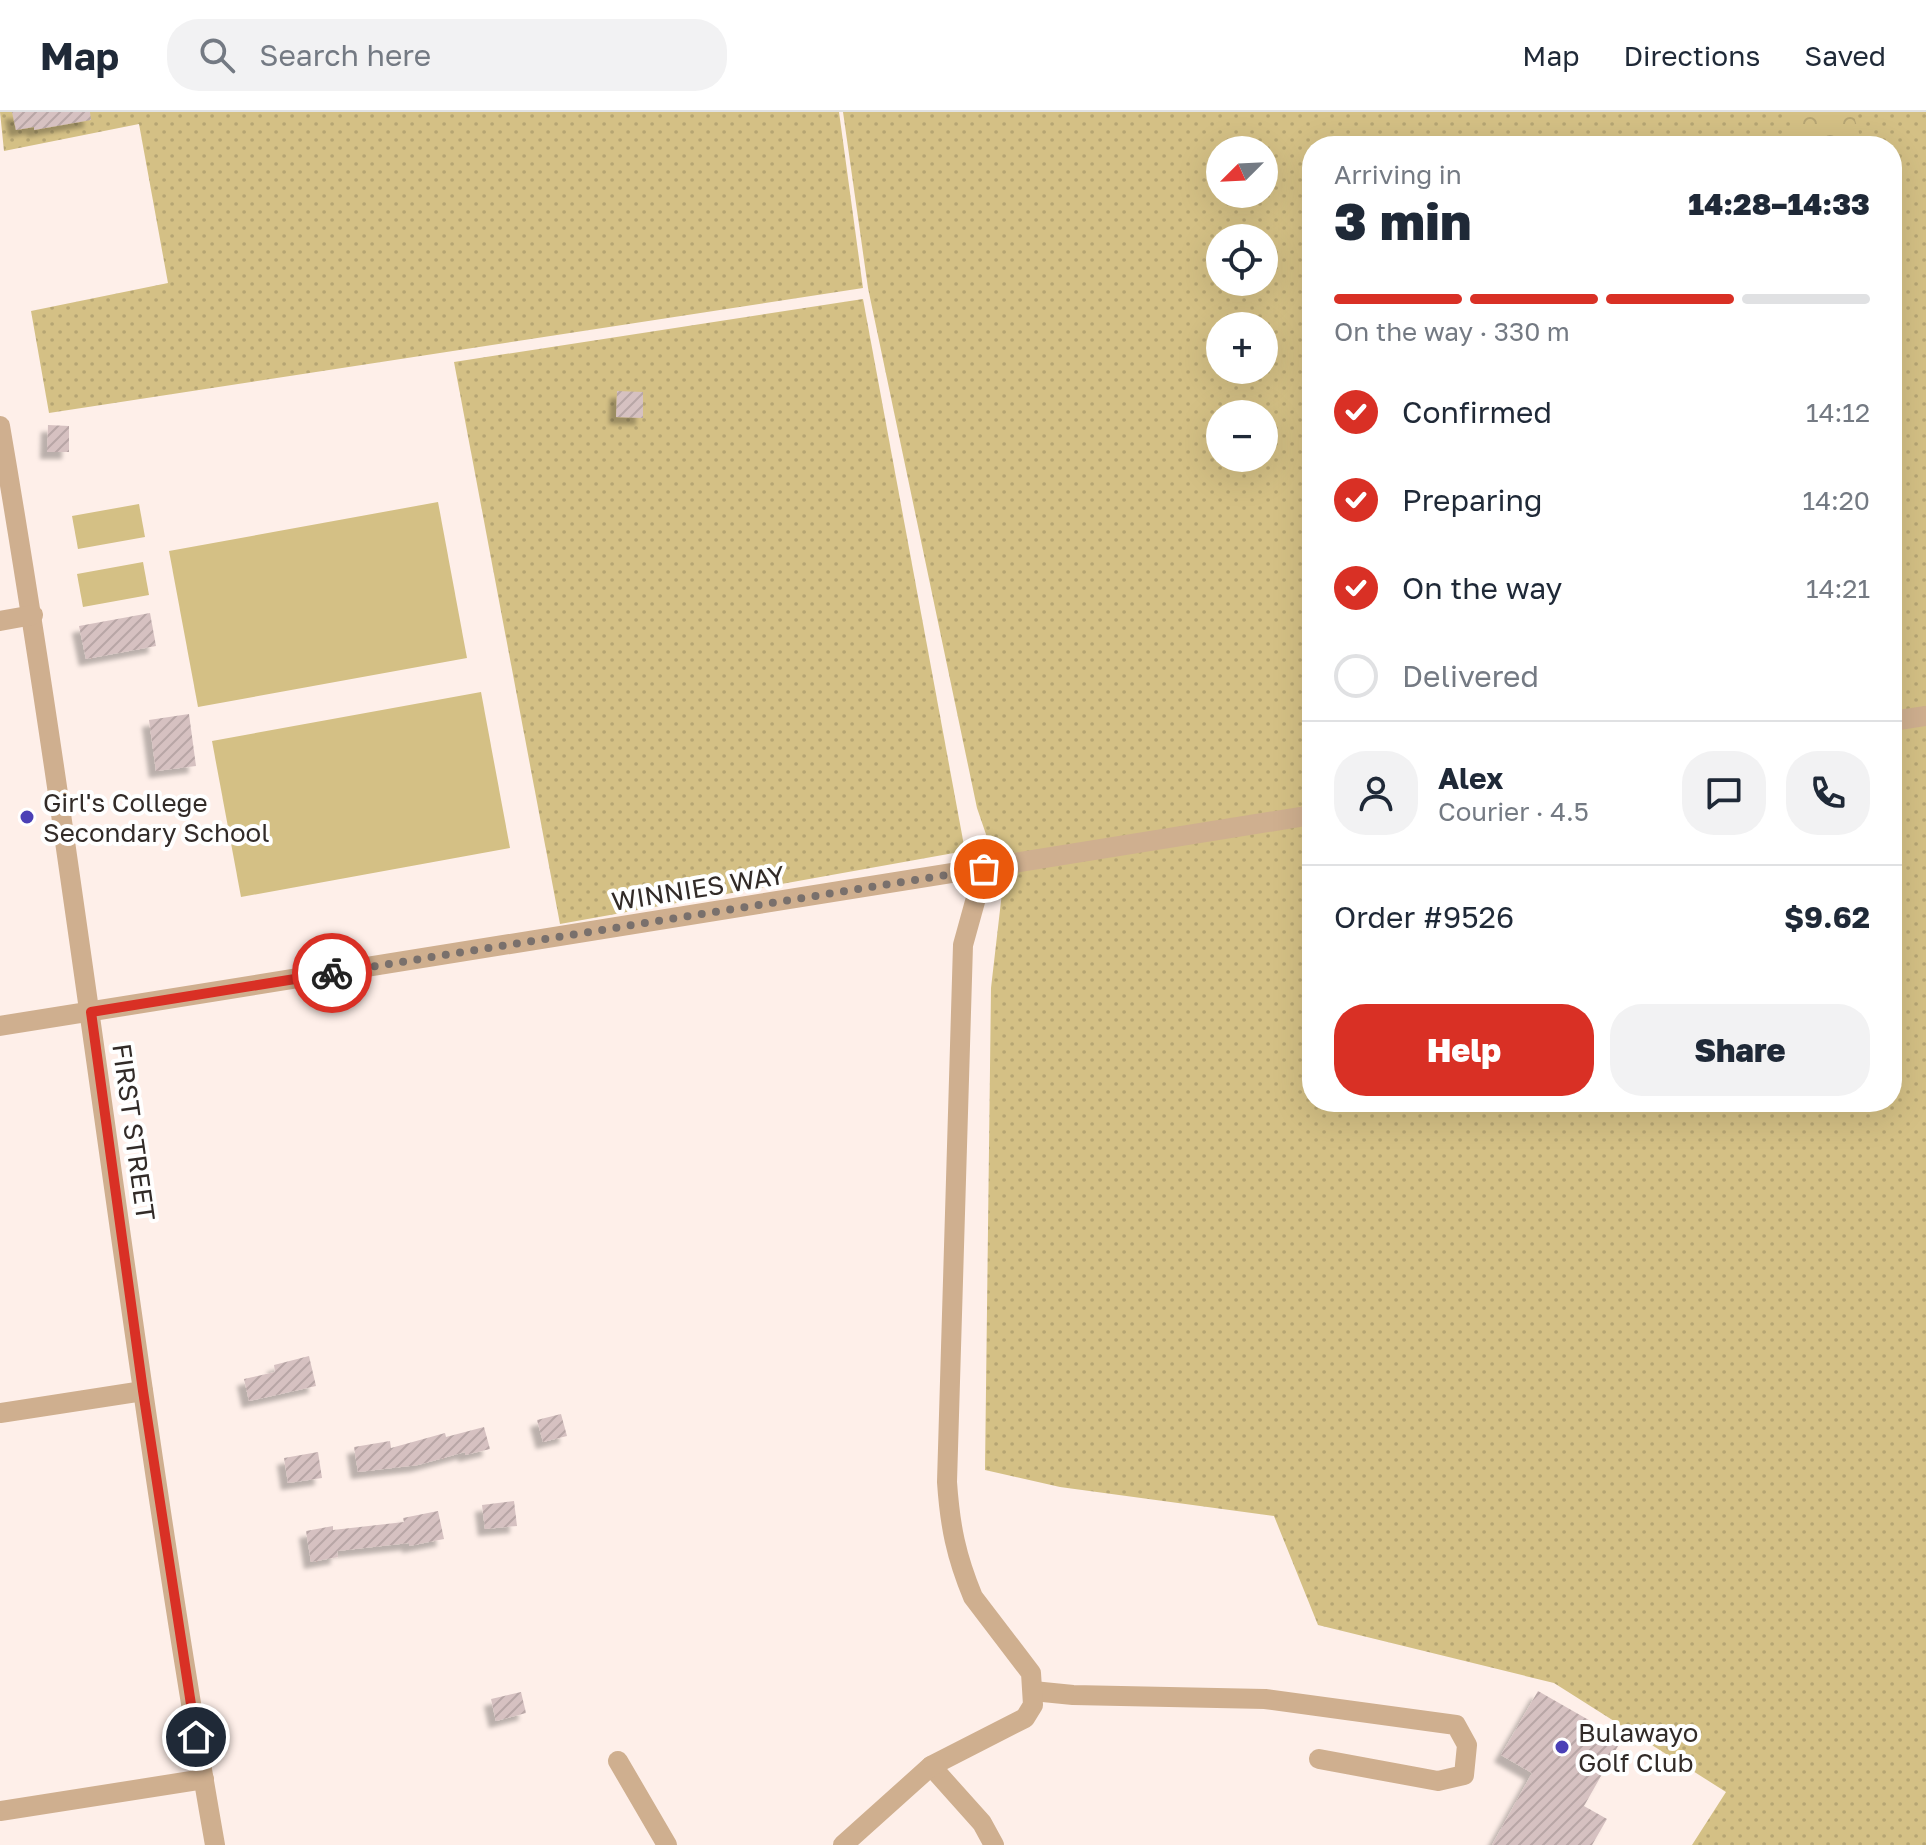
<!DOCTYPE html>
<meta charset="utf-8">
<style>
body{margin:0;font-family:"Golos Text",sans-serif;background:#f2f2f3;color:#1f2937;height:100vh;display:flex;flex-direction:column;font-size:30px;white-space:nowrap}
*{box-sizing:border-box;margin:0}
p{font-size:26px;color:#747a83}
.icon{flex:none;width:44px;height:44px;fill:none;stroke:currentColor;stroke-width:2;stroke-linecap:round;stroke-linejoin:round}
.map{position:relative;flex:1;overflow:hidden}
.panel{position:absolute;left:1302px;top:24px;width:600px;height:976px;display:flex;flex-direction:column;background:#fff;border-radius:32px;box-shadow:0 8px 32px #0002}
.panel>*{flex:none}
.needle{width:52px;rotate:246deg}
.tools{position:absolute;left:1206px;top:24px;display:grid;gap:16px}
.tools a{display:grid;place-items:center;width:72px;height:72px;border-radius:50%;background:#fff;box-shadow:0 8px 32px #0002;font-size:40px}
.pin{position:absolute;display:grid;place-items:center;width:68px;height:68px;color:#fff;margin:-34px;border:4px solid #fff;border-radius:50%;box-shadow:0 2px 8px #0007}
.courier{position:absolute;display:grid;place-items:center;width:80px;height:80px;margin:-40px;border:6px solid #d93025;border-radius:50%;background:#fff;color:#222;box-shadow:0 2px 10px #0007}
.overview em{font-style:normal;font-weight:800}
.overview div{display:flex;flex-direction:column-reverse}
.overview{display:flex;align-items:center;justify-content:space-between;height:136px;padding:0 32px}
h1{font-size:52px;font-weight:800;line-height:60px}
.bar{display:grid;grid-template-columns:repeat(4,1fr);gap:12px 8px;align-content:center;height:96px;padding:0 32px}
.bar i{height:10px;border-radius:6px;background:#e0e1e3}
.bar .active{background:#d93025}
.bar p{grid-column:span 4}
.line{display:flex;align-items:center;gap:20px;padding:0 32px;border-top:2px solid #e0e1e3}
.line div{flex:1}
.round{display:grid;place-items:center;flex:none;width:84px;height:84px;border-radius:32px;background:#f2f2f3}
ol{padding:0 32px;list-style:none}
li{display:flex;align-items:center;gap:24px;height:88px}
li p{margin-inline-start:auto}
li .icon{padding:8px;border-radius:50%;background:#d93025;color:#fff;stroke-width:4}
li:last-child{color:#747a83}
li i{width:44px;height:44px;border:4px solid #e0e1e3;border-radius:50%}
.button{display:flex;gap:16px;margin-top:auto;padding:16px 32px}
.button a{flex:1;height:92px;border-radius:32px;background:#d93025;color:#fff;font-size:32px;font-weight:800;line-height:92px;text-align:center}
.button a+a{background:#f2f2f3;color:#1f2937}
header{display:flex;align-items:center;gap:48px;box-sizing:border-box;height:112px;padding:0 40px;background:#fff;border-bottom:2px solid #e0e1e3}
header strong{font-size:38px}
nav{display:flex;gap:44px;margin-inline-start:auto;font-size:28px}
.search{width:560px;height:72px;background:#f2f2f3;display:flex;align-items:center;gap:20px;box-sizing:border-box;padding:0 28px;border-radius:32px;color:#747a83;font-size:30px}
.map>svg:first-child{display:block}
</style>
<header>
<strong>Map</strong>
<div class="search"><svg class="icon" aria-label="search" viewBox="0 0 24 24"><circle cx="10" cy="10" r="6"/><path d="M15 15l6 6"/></svg>Search here</div>
<nav><a>Map</a><a>Directions</a><a>Saved</a></nav>
</header>
<div class="map">
<svg width="1926" height="1733" viewBox="0 0 1926 1733">
<defs>
<pattern id="grass-dots" width="8" height="8" patternUnits="userSpaceOnUse" patternTransform="scale(2)"><rect width="8" height="8" fill="#d4c085"/><path d="M2 2h.1M6 6h.1" fill="none" stroke="#b6a573" stroke-width="1.8" stroke-linecap="round"/></pattern>
<pattern id="forest-crowns" width="20" height="18" patternUnits="userSpaceOnUse" patternTransform="scale(2)"><rect width="20" height="18" fill="#d4c085"/><path d="M2 6a3 3 0 1 1 6 0M12 15a3 3 0 1 1 6 0" fill="none" stroke="#b6a573"/></pattern>
<pattern id="building-hatch" width="6" height="6" patternUnits="userSpaceOnUse" patternTransform="scale(2)"><rect width="6" height="6" fill="#d6c1c1"/><path d="M-1 1l2-2M0 6l6-6M5 7l2-2" fill="none" stroke="#b8a6a6"/></pattern>
<filter id="shadow"><feDropShadow dx="-7" dy="7" stdDeviation="2" flood-color="#0004"/></filter>
</defs>
<rect width="100%" height="100%" fill="#feefe9"/>
<g fill="url(#grass-dots)" fill-rule="evenodd">
<path d="M0,0H839L863,176L49,301L31,199L168,171L139,12L4,39Z"/>
<path d="M843,0H1926V1733H1692L1726,1680L1554,1571L1318,1513L1274,1404L1060,1375L985,1358L991,876L1003,772L977,696L868,176ZM1312,34H1892V990H1312ZM1220,38H1264V82H1220ZM1220,126H1264V170H1220ZM1220,214H1264V258H1220ZM1220,302H1264V346H1220Z"/>
<path d="M863,187L965,739L560,812L454,250Z"/>
</g>
<path fill="url(#forest-crowns)" d="M1787,0H1855V8L1863,34H1797Z"/>
<g fill="#d4c085">
<path d="M438,390L467,546L198,595L169,439Z"/>
<path d="M139,392L145,425L78,437L72,404Z"/>
<path d="M143,450L149,483L83,495L77,462Z"/>
<path d="M481,580L510,736L241,785L212,629Z"/>
</g>
<g fill="url(#building-hatch)" filter="url(#shadow)">
<path d="M12,0H90L91,8L34,18V15L16,18Z"/>
<path d="M617,279L643,280V306L616,305Z"/>
<path d="M48,313L69,314V340H47Z"/>
<path d="M150,501L156,534L86,547L79,514Z"/>
<path d="M189,602L196,654L156,659L149,608Z"/>
<path d="M309,1244L316,1274L249,1289L244,1267L275,1260L274,1253Z"/>
<path d="M561,1302L567,1324L543,1330L537,1308Z"/>
<path d="M484,1315L490,1337L465,1343V1340L418,1353L358,1360L354,1335L390,1329L391,1336L445,1321L446,1325Z"/>
<path d="M318,1340L322,1366L288,1371L284,1346Z"/>
<path d="M514,1389L517,1414L485,1417L482,1393Z"/>
<path d="M438,1399L444,1427L409,1434V1431L337,1439L338,1445L311,1450L306,1419L333,1414V1418L404,1410L403,1406Z"/>
<path d="M1538,1579L1622,1627L1584,1694L1607,1707L1592,1733H1492L1532,1661L1501,1643Z"/>
<path d="M521,1580L526,1601L496,1609L491,1587Z"/>
</g>
<g fill="none" stroke-linecap="round" stroke-linejoin="round">
<g stroke="#cfaf8f" stroke-width="20">
<path d="M0,314C81,786 132,1262 215,1733"/>
<path d="M0,509L33,503"/>
<path d="M1892,609L1926,604"/>
<path d="M0,914L1312,703"/>
<path d="M0,1301L143,1279"/>
<path d="M1033,1579L1073,1583L1265,1587L1456,1613L1467,1633L1464,1663L1438,1669L1319,1647"/>
<path d="M618,1649L667,1733"/>
<path d="M931,1654L982,1711L994,1733"/>
<path d="M0,1699L204,1667"/>
<path d="M843,1733L931,1654L1025,1606L1033,1593L1031,1561L973,1485C956,1444 950,1414 947,1370L963,833L984,757"/>
</g>
</g>
<g fill="none" stroke-linecap="round" stroke-linejoin="round">
<path stroke="#79706c" stroke-width="8" stroke-dasharray="0 14.4" d="M332,861L984,757"/>
<path stroke="#d93025" stroke-width="10" d="M196,1625L143,1279L91,900L332,861"/>
</g>
<g fill="#4b40b6" stroke="#fff" stroke-width="3">
<circle cx="27" cy="705" r="8"/>
<circle cx="1562" cy="1635" r="8"/>
</g>
<g text-anchor="middle" dominant-baseline="central" stroke-width="8" stroke-linejoin="round" paint-order="stroke">
<g font-size="26" fill="#322b28" stroke="#fff" text-anchor="start">
<text x="43" y="690">Girl's College<tspan x="43" dy="30">Secondary School</tspan></text>
<text x="1578" y="1620">Bulawayo<tspan x="1578" dy="30">Golf Club</tspan></text>
</g>
<g font-size="26" fill="#322b28" stroke="#fff">
<text transform="translate(698 776) rotate(-9)">WINNIES WAY</text>
<text transform="translate(134 1020) rotate(82)">FIRST STREET</text>
</g>
</g>
</svg>
<div class="tools">
<a><svg class="needle" viewBox="-14 -14 28 28"><path d="M0-13l5 13h-10z" fill="#e53935"/><path d="M0 13l5-13h-10z" fill="#747a83"/></svg></a>
<a><svg class="icon" aria-label="locate" viewBox="0 0 24 24"><circle cx="12" cy="12" r="6"/><path d="M12 2v4M12 18v4M2 12h4M18 12h4"/></svg></a>
<a>+</a>
<a>−</a>
</div>
<div class="pin" style="left:984px;top:757px;background:#ea580c"><svg class="icon" aria-label="bag" viewBox="0 0 24 24"><path d="M5 8h14l-1 12H6zM9 8a3 3 0 0 1 6 0"/></svg></div>
<div class="pin" style="left:196px;top:1625px;background:#1f2937"><svg class="icon" aria-label="home" viewBox="0 0 24 24"><path d="M3 11l9-7 9 7M6 9v11h12V9"/></svg></div>
<div class="courier" style="left:332px;top:861px"><svg class="icon" aria-label="bike" viewBox="0 0 24 24"><circle cx="6" cy="16" r="4"/><circle cx="18" cy="16" r="4"/><path d="M6 16l4-8h5l3 8M10 8l3 8H6M13 5h3"/></svg></div>
<section class="panel">
<div class="overview"><div><h1>3 min</h1><p>Arriving in</p></div><em>14:28–14:33</em></div>
<div class="bar"><i class="active"></i><i class="active"></i><i class="active"></i><i></i><p>On the way · 330 m</p></div>
<ol>
<li><svg class="icon" aria-label="check" viewBox="0 0 24 24"><path d="M5 12l5 5 9-10"/></svg>Confirmed<p>14:12</p></li>
<li><svg class="icon" aria-label="check" viewBox="0 0 24 24"><path d="M5 12l5 5 9-10"/></svg>Preparing<p>14:20</p></li>
<li><svg class="icon" aria-label="check" viewBox="0 0 24 24"><path d="M5 12l5 5 9-10"/></svg>On the way<p>14:21</p></li>
<li><i></i>Delivered</li>
</ol>
<div class="line" style="height:144px"><a class="round"><svg class="icon" aria-label="person" viewBox="0 0 24 24"><circle cx="12" cy="8" r="4"/><path d="M4 21q1-7 8-7t8 7"/></svg></a><div><b>Alex</b><p>Courier · 4.5</p></div><a class="round"><svg class="icon" aria-label="chat" viewBox="0 0 24 24"><path d="M4 5h16v11H9l-5 4z"/></svg></a><a class="round"><svg class="icon" aria-label="phone" viewBox="0 0 24 24"><path d="M5 4h4l2 5-3 2q2 4 5 5l2-3 5 2v4C11 20 4 13 5 4z"/></svg></a></div>
<div class="line" style="height:104px"><div>Order #9526</div><b>$9.62</b></div>
<div class="button"><a>Help</a><a>Share</a></div>
</section>
</div>
